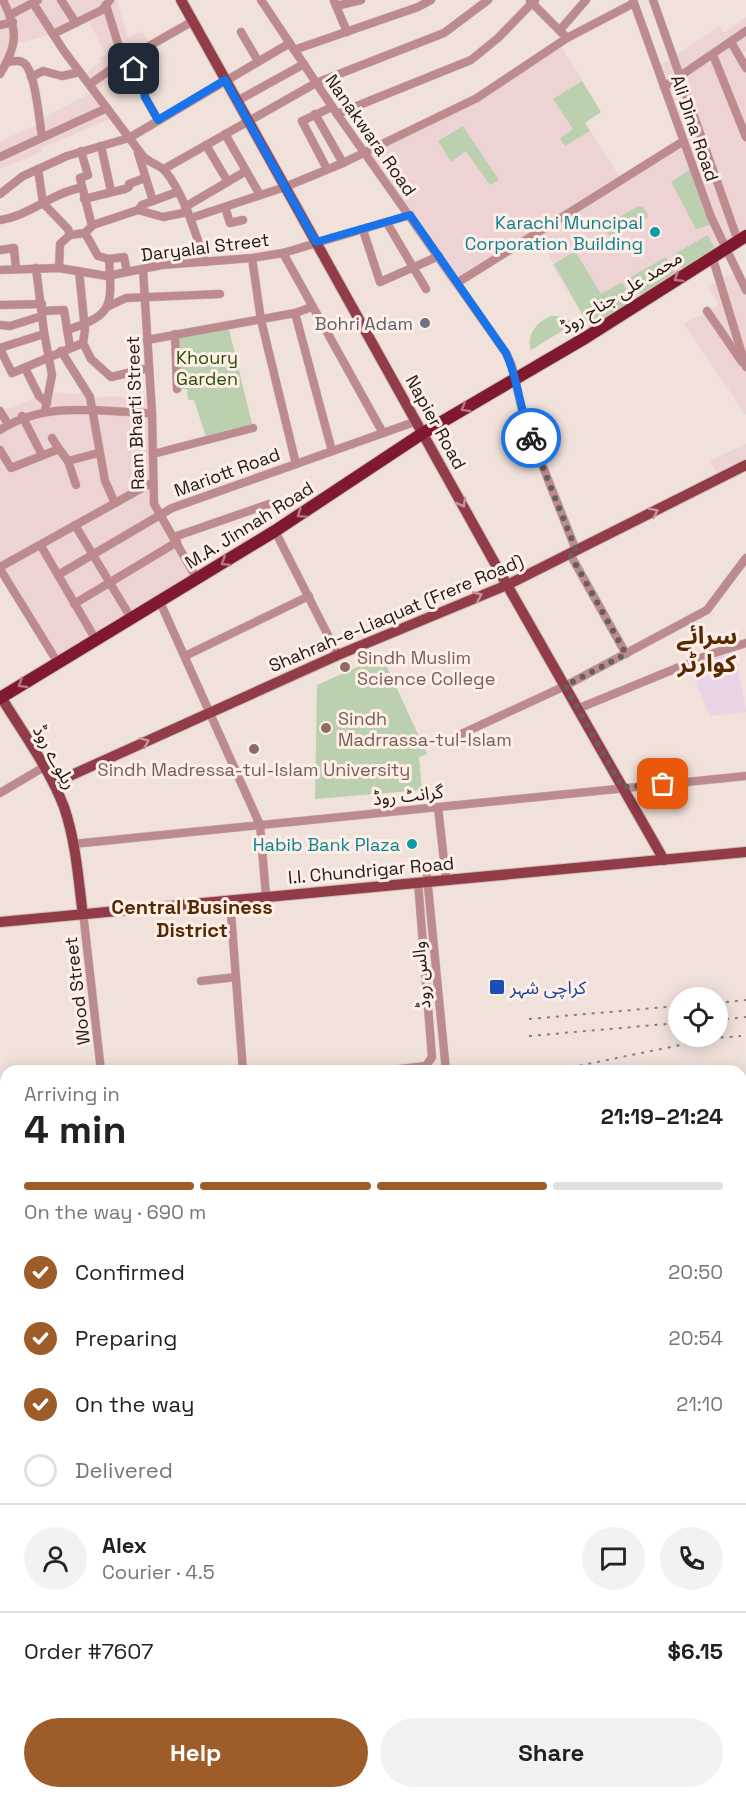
<!DOCTYPE html>
<meta charset="utf-8">
<style>
body{margin:0;font-family:"Space Grotesk","Noto Sans Arabic",sans-serif;background:#f2f2f2;color:#222;height:100vh;display:flex;flex-direction:column;font-size:22px;white-space:nowrap}
*{box-sizing:border-box;margin:0}
p{font-size:20px;color:#767676}
.icon{flex:none;width:33px;height:33px;fill:none;stroke:currentColor;stroke-width:2;stroke-linecap:round;stroke-linejoin:round}
.map{position:relative;flex:1;overflow:hidden}
.panel{position:absolute;left:0px;top:1065px;width:747px;height:734px;display:flex;flex-direction:column;background:#fff;border-radius:18px 18px 0 0;box-shadow:0 3px 15px #0003}
.panel>*{flex:none}
.buttons{position:absolute;left:668px;top:987px;display:grid;gap:12px}
.buttons a{display:grid;place-items:center;width:60px;height:60px;border-radius:50%;background:#fff;box-shadow:0 3px 15px #0003;font-size:30px}
.pin{position:absolute;display:grid;place-items:center;width:51px;height:51px;color:#fff;margin:-26px;border-radius:12px;box-shadow:0 3px 9px #0006}
.courier{position:absolute;display:grid;place-items:center;width:60px;height:60px;margin:-30px;border:4px solid #1a73e8;border-radius:50%;background:#fff;color:#222;box-shadow:0 2px 8px #0007}
.headline em{font-style:normal;font-weight:600}
.headline div{display:flex;flex-direction:column-reverse}
.headline{display:flex;align-items:center;justify-content:space-between;height:102px;padding:0 24px}
h1{font-size:39px;font-weight:600;line-height:45px}
.bar{display:grid;grid-template-columns:repeat(4,1fr);gap:9px 6px;align-content:center;height:72px;padding:0 24px}
.bar i{height:8px;border-radius:4px;background:#e0e0e0}
.bar .active{background:#9e5c29}
.bar p{grid-column:span 4}
.line{display:flex;align-items:center;gap:15px;padding:0 24px;border-top:2px solid #e0e0e0}
.line div{flex:1}
.round{display:grid;place-items:center;flex:none;width:63px;height:63px;border-radius:32px;background:#f2f2f2}
ol{padding:0 24px;list-style:none}
li{display:flex;align-items:center;gap:18px;height:66px}
li p{margin-inline-start:auto}
li .icon{padding:6px;border-radius:50%;background:#9e5c29;color:#fff;stroke-width:4}
li:last-child{color:#767676}
li i{width:33px;height:33px;border:3px solid #e0e0e0;border-radius:50%}
.button{display:flex;gap:12px;margin-top:auto;padding:12px 24px}
.button a{flex:1;height:69px;border-radius:36px;background:#9e5c29;color:#fff;font-size:24px;font-weight:600;line-height:69px;text-align:center}
.button a+a{background:#f2f2f2;color:#222}
.map>svg:first-child{display:block}
</style>
<div class="map">
<svg width="746" height="1798" viewBox="0 0 746 1798">
<rect width="100%" height="100%" fill="#f1e1db"/>
<g fill="#eed3d5">
<path d="M0,0H117L128,37L142,31L156,55L147,60L154,73L133,84L124,71L95,91L114,117L41,148L42,152L0,169V141L40,124L39,120L94,91L83,76L100,62L99,58L106,55L87,18L53,34L15,44L0,70Z"/>
<path d="M746,17V51L739,56L746,68V236L727,247L658,67L720,26L723,33Z"/>
<path d="M560,44L601,112L585,123L621,179L682,142L721,251L593,333L552,265L554,264L536,233L452,287L363,153L477,98Z"/>
<path d="M739,270L746,294V415L684,324L718,305L708,286Z"/>
<path d="M49,393L88,394L90,397L151,396L154,504L197,579L58,663L0,570V411Z"/>
<path d="M746,444V465L720,478L710,461Z"/>
<path d="M741,1596H746V1798H707L703,1793L741,1792Z"/>
</g>
<path fill="#e7d4e4" d="M734,647L746,712L710,716L688,663Z"/>
<g fill="#bad0af">
<path d="M582,81L601,112L585,123L590,131L565,146L560,138L573,129L553,99Z"/>
<path d="M463,126L499,180L490,185L466,151L451,162L438,141Z"/>
<path d="M691,169L711,225L696,229L671,182Z"/>
<path d="M639,206L643,207L648,215L647,218L610,237L605,227L607,224Z"/>
<path d="M708,235L717,253L685,273L673,255Z"/>
<path d="M575,251L601,294L622,282L636,305L593,333L554,264Z"/>
<path d="M666,257L678,278L644,300L629,278Z"/>
<path d="M551,316H561L575,323L531,350C526,334 537,322 551,316Z"/>
<path d="M228,325L253,428L207,440L194,400H188L187,389H177L175,334Z"/>
<path d="M382,656L427,754L419,757L422,790L315,799L317,685Z"/>
<path d="M741,1777L746,1778V1798H717L713,1793L741,1792Z"/>
<path d="M224,1793H287L286,1798H223Z"/>
</g>
<g fill="none" stroke-linecap="round" stroke-linejoin="round">
<g stroke="#cbbdb8" stroke-width="9">
<g id="minor">
<path d="M61,0L76,23"/>
<path d="M261,0L337,114L506,353L512,366L524,419L576,550"/>
<path d="M633,0L711,217L746,290"/>
<path d="M653,0L738,241"/>
<path d="M334,1L347,32"/>
<path d="M530,1L567,38"/>
<path d="M33,3L64,51L142,155C148,163 159,164 165,171C184,193 196,235 205,262"/>
<path d="M106,5L120,50L142,79L145,97L158,120"/>
<path d="M336,6L361,0"/>
<path d="M10,15L38,0"/>
<path d="M0,25L13,22"/>
<path d="M560,30L586,0"/>
<path d="M241,32L258,61"/>
<path d="M53,34L102,10L110,0"/>
<path d="M731,42L746,68"/>
<path d="M294,50L418,7L431,0"/>
<path d="M713,55L746,137"/>
<path d="M8,62C14,61 21,59 26,65C36,78 39,120 42,136"/>
<path d="M0,74C18,44 18,31 3,0"/>
<path d="M31,77L43,71L62,76L80,72"/>
<path d="M90,84L123,61L193,21"/>
<path d="M664,87L746,31"/>
<path d="M237,101L304,64"/>
<path d="M315,114L343,163"/>
<path d="M337,114L471,60L498,38L535,0"/>
<path d="M225,134L260,195"/>
<path d="M206,145L228,182"/>
<path d="M101,146L111,191"/>
<path d="M81,151L88,175L80,178L92,226"/>
<path d="M138,153L153,201"/>
<path d="M0,157L107,108"/>
<path d="M38,169L43,203L68,229L70,235"/>
<path d="M164,169L316,83L444,33L488,0"/>
<path d="M327,169L302,121L332,107"/>
<path d="M0,194L23,176L67,156L129,138L290,43"/>
<path d="M84,199L125,189L129,187V184L145,178"/>
<path d="M185,207L246,171"/>
<path d="M225,207L230,223L243,220"/>
<path d="M138,210L142,205L177,192"/>
<path d="M191,218L285,187L343,163L477,98L567,38L634,3"/>
<path d="M0,220C29,216 52,193 80,188"/>
<path d="M387,223L426,289"/>
<path d="M363,230L380,282L439,256"/>
<path d="M85,233L98,256L109,259L124,257L127,272"/>
<path d="M0,250L14,248L16,269"/>
<path d="M283,253L383,433"/>
<path d="M712,256L746,367"/>
<path d="M252,258L261,320L296,464"/>
<path d="M36,268L44,332L52,375L45,411"/>
<path d="M59,268L60,244L70,235L85,233L93,225L138,210L163,217L188,212"/>
<path d="M143,269L152,413L154,504L197,579"/>
<path d="M0,270L59,268L107,276L162,265L252,258L283,253L410,215"/>
<path d="M79,271L85,330L83,343L91,359L111,377L149,368"/>
<path d="M457,283L682,142"/>
<path d="M0,305L42,304"/>
<path d="M109,306L126,298L220,294"/>
<path d="M42,311L64,310L70,347"/>
<path d="M707,311L742,362"/>
<path d="M295,313L332,451"/>
<path d="M0,325L10,326L42,316"/>
<path d="M67,330C114,315 112,306 109,259"/>
<path d="M175,334L177,389"/>
<path d="M147,340L295,313L312,307"/>
<path d="M0,348L44,334"/>
<path d="M0,349L12,373L83,343"/>
<path d="M61,351L90,397L105,481L115,503"/>
<path d="M25,368L39,396L47,403"/>
<path d="M0,411L8,424"/>
<path d="M22,416L42,455"/>
<path d="M0,430C47,400 99,412 152,413"/>
<path d="M52,438L59,449"/>
<path d="M0,450L11,468L59,449L68,461L98,453"/>
<path d="M153,454L253,428"/>
<path d="M68,461L76,485"/>
<path d="M75,525L131,618"/>
<path d="M275,531L338,655"/>
<path d="M174,537L269,504"/>
<path d="M41,546L96,640"/>
<path d="M570,554L626,654"/>
<path d="M0,567L153,482"/>
<path d="M0,569L58,663"/>
<path d="M58,575L172,508L417,421"/>
<path d="M160,602L260,825L266,896"/>
<path d="M74,604L177,542"/>
<path d="M185,656L309,596"/>
<path d="M577,709L711,654L746,643"/>
<path d="M457,736L565,686L707,610L746,558"/>
<path d="M0,793L44,767"/>
<path d="M438,807L446,879"/>
<path d="M73,844L746,776"/>
<path d="M427,876L446,1071"/>
<path d="M230,900L243,1071"/>
<path d="M83,912L101,1071"/>
<path d="M201,981L236,977"/>
<path d="M383,1071L426,1066L432,1057L418,882"/>
<path d="M741,1169L746,1168"/>
<path d="M741,1231L746,1229"/>
<path d="M0,1310L6,1311"/>
<path d="M741,1328L746,1330"/>
<path d="M0,1442L6,1443"/>
<path d="M0,1608L6,1609"/>
<path d="M0,1699L6,1700"/>
<path d="M19,1798L20,1792"/>
<path d="M173,1798L174,1792"/>
<path d="M287,1798L288,1792"/>
<path d="M420,1798L421,1792"/>
<path d="M498,1798L499,1792"/>
<path d="M602,1798L603,1792"/>
</g>
</g>
<g stroke="#cbbdb8" stroke-width="12">
<g id="major">
<path d="M181,0L507,585L664,860"/>
<path d="M1,697C23,733 49,768 64,807C75,839 78,874 82,908"/>
<path d="M54,783L338,655L507,585L746,465"/>
<path d="M0,922L746,852"/>
<path d="M671,1792L675,1798"/>
<path d="M691,1792L695,1798"/>
</g>
</g>
<g stroke="#cbbdb8" stroke-width="14">
<g id="highway">
<path d="M0,698L275,531L423,433L585,338L746,236"/>
<path d="M0,1403L6,1405"/>
<path d="M0,1419L6,1420"/>
<path d="M0,1427L6,1429"/>
<path d="M741,1574L746,1575"/>
<path d="M741,1583L746,1584"/>
</g>
</g>
<use href="#minor" stroke="#bd8b8d" stroke-width="8"/>
<use href="#major" stroke="#923c47" stroke-width="10"/>
<use href="#highway" stroke="#80192e" stroke-width="12"/>
<g stroke="#8a7f7b" stroke-width="2" stroke-dasharray="3 6" stroke-linecap="butt">
<path d="M717,1003L746,1000"/>
<path d="M529,1019L678,1006"/>
<path d="M717,1020L746,1017"/>
<path d="M529,1036L678,1023"/>
<path d="M553,1071L715,1038L741,1036"/>
<path d="M741,1110L746,1109"/>
<path d="M0,1131L6,1130"/>
</g>
</g>
<defs><path id="oneway-chevron" d="M-2-3.5L2.5 0L-2 3.5" fill="none" stroke-width="1.6" stroke-linecap="round" stroke-linejoin="round" transform="scale(1.5)"/></defs>
<g stroke="#b97982">
<use href="#oneway-chevron" transform="translate(678 278) rotate(148)"/>
<use href="#oneway-chevron" transform="translate(465 408) rotate(149)"/>
<use href="#oneway-chevron" transform="translate(301 514) rotate(146)"/>
<use href="#oneway-chevron" transform="translate(225 562) rotate(148)"/>
<use href="#oneway-chevron" transform="translate(22 684) rotate(149)"/>
</g>
<g stroke="#c89598">
<use href="#oneway-chevron" transform="translate(462 503) rotate(61)"/>
<use href="#oneway-chevron" transform="translate(654 512) rotate(-26)"/>
<use href="#oneway-chevron" transform="translate(478 596) rotate(-23)"/>
<use href="#oneway-chevron" transform="translate(145 742) rotate(-24)"/>
</g>
<g fill="none" stroke-linecap="round" stroke-linejoin="round">
<path stroke="#685f5c" stroke-width="6" stroke-dasharray="0 10.8" d="M531,438L576,550L570,554L626,654L565,686L622,787L663,784"/>
<path stroke="#1a73e8" stroke-width="8" d="M134,69L142,79L145,97L158,120L225,80L316,242L410,215L506,353C518,379 520,410 531,438"/>
</g>
<g fill="#0f9aa8" stroke="#feeee8" stroke-width="2">
<circle cx="655" cy="232" r="6"/>
<circle cx="412" cy="844" r="6"/>
</g>
<circle fill="#6b7280" stroke="#feeee8" stroke-width="2" cx="425" cy="323" r="6"/>
<g fill="#8d6e63" stroke="#feeee8" stroke-width="2">
<circle cx="345" cy="667" r="6"/>
<circle cx="326" cy="728" r="6"/>
<circle cx="254" cy="749" r="6"/>
</g>
<rect fill="#1a4fb4" stroke="#feeee8" stroke-width="2" x="489" y="979" width="16" height="16" rx="3"/>
<g text-anchor="middle" dominant-baseline="central" stroke-width="6" stroke-linejoin="round" paint-order="stroke">
<g font-size="18" fill="#1f1917" stroke="#feeee8">
<text transform="translate(695 128) rotate(71)">Ali Dina Road</text>
<text transform="translate(371 135) rotate(55)">Nanakwara Road</text>
<text transform="translate(205 247) rotate(-7)">Daryalal Street</text>
<text transform="translate(621 292) rotate(-32)">محمد علی جناح روڈ</text>
<text transform="translate(135 413) rotate(-92)">Ram Bharti Street</text>
<text transform="translate(436 422) rotate(61)">Napier Road</text>
<text transform="translate(227 472) rotate(-20)">Mariott Road</text>
<text transform="translate(249 525) rotate(-32)">M.A. Jinnah Road</text>
<text transform="translate(396 613) rotate(-23)">Shahrah-e-Liaquat (Frere Road)</text>
<text transform="translate(55 757) rotate(61)">ریلوے روڈ</text>
<text transform="translate(408 795) rotate(-6)">گرانٹ روڈ</text>
<text transform="translate(371 870) rotate(-5)">I.I. Chundrigar Road</text>
<text transform="translate(421 975) rotate(-95)">والس روڈ</text>
<text transform="translate(77 991) rotate(-97)">Wood Street</text>
</g>
<g font-size="18" fill="#0d838f" stroke="#feeee8" text-anchor="end">
<text x="643" y="222">Karachi Muncipal<tspan x="643" dy="21">Corporation Building</tspan></text>
<text x="400" y="844">Habib Bank Plaza</text>
</g>
<g font-size="18" fill="#5b616d" stroke="#feeee8" text-anchor="end">
<text x="413" y="323">Bohri Adam</text>
</g>
<g font-size="18" fill="#274e04" stroke="#feeee8">
<text x="207" y="357">Khoury<tspan x="207" dy="21">Garden</tspan></text>
</g>
<g font-size="18" fill="#785e54" stroke="#feeee8" text-anchor="start">
<text x="357" y="657">Sindh Muslim<tspan x="357" dy="21">Science College</tspan></text>
<text x="338" y="718">Sindh<tspan x="338" dy="21">Madrrassa-tul-Islam</tspan></text>
<text x="254" y="769" text-anchor="middle">Sindh Madressa-tul-Islam University</text>
</g>
<g font-size="18" fill="#164399" stroke="#feeee8" text-anchor="start">
<text x="510" y="987">کراچی شہر</text>
</g>
<g font-size="20" font-weight="bold" fill="#552a03" stroke="#feeee8">
<text x="192" y="907">Central Business<tspan x="192" dy="23">District</tspan></text>
</g>
<g font-size="24" font-weight="bold" fill="#552a03" stroke="#feeee8">
<text x="707" y="635">سرائے<tspan x="707" dy="28">کوارٹر</tspan></text>
</g>
</g>
</svg>
<div class="buttons">
<a><svg class="icon" aria-label="locate" viewBox="0 0 24 24"><circle cx="12" cy="12" r="6"/><path d="M12 2v4M12 18v4M2 12h4M18 12h4"/></svg></a>
</div>
<div class="pin" style="left:663px;top:784px;background:#ea580c"><svg class="icon" aria-label="bag" viewBox="0 0 24 24"><path d="M5 8h14l-1 12H6zM9 8a3 3 0 0 1 6 0"/></svg></div>
<div class="pin" style="left:134px;top:69px;background:#1f2937"><svg class="icon" aria-label="home" viewBox="0 0 24 24"><path d="M3 11l9-7 9 7M6 9v11h12V9"/></svg></div>
<div class="courier" style="left:531px;top:438px"><svg class="icon" aria-label="bike" viewBox="0 0 24 24"><circle cx="6" cy="16" r="4"/><circle cx="18" cy="16" r="4"/><path d="M6 16l4-8h5l3 8M10 8l3 8H6M13 5h3"/></svg></div>
<section class="panel">
<div class="headline"><div><h1>4 min</h1><p>Arriving in</p></div><em>21:19–21:24</em></div>
<div class="bar"><i class="active"></i><i class="active"></i><i class="active"></i><i></i><p>On the way · 690 m</p></div>
<ol>
<li><svg class="icon" aria-label="check" viewBox="0 0 24 24"><path d="M5 12l5 5 9-10"/></svg>Confirmed<p>20:50</p></li>
<li><svg class="icon" aria-label="check" viewBox="0 0 24 24"><path d="M5 12l5 5 9-10"/></svg>Preparing<p>20:54</p></li>
<li><svg class="icon" aria-label="check" viewBox="0 0 24 24"><path d="M5 12l5 5 9-10"/></svg>On the way<p>21:10</p></li>
<li><i></i>Delivered</li>
</ol>
<div class="line" style="height:108px"><a class="round"><svg class="icon" aria-label="person" viewBox="0 0 24 24"><circle cx="12" cy="8" r="4"/><path d="M4 21q1-7 8-7t8 7"/></svg></a><div><b>Alex</b><p>Courier · 4.5</p></div><a class="round"><svg class="icon" aria-label="chat" viewBox="0 0 24 24"><path d="M4 5h16v11H9l-5 4z"/></svg></a><a class="round"><svg class="icon" aria-label="phone" viewBox="0 0 24 24"><path d="M5 4h4l2 5-3 2q2 4 5 5l2-3 5 2v4C11 20 4 13 5 4z"/></svg></a></div>
<div class="line" style="height:78px"><div>Order #7607</div><b>$6.15</b></div>
<div class="button"><a>Help</a><a>Share</a></div>
</section>
</div>
